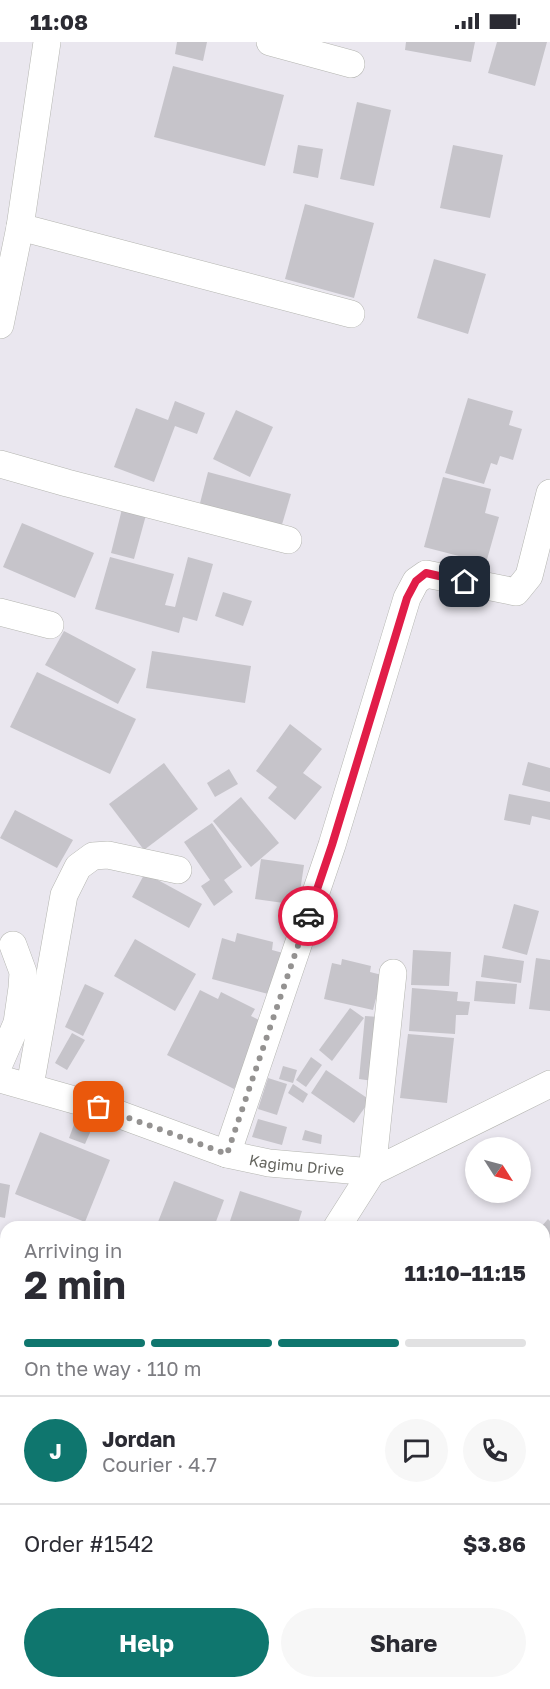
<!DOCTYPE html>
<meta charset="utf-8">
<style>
body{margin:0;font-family:"Golos Text",sans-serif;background:#f7f7f7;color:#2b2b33;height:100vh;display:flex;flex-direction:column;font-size:22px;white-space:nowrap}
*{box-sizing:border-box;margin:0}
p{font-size:20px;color:#7c7c81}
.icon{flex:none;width:33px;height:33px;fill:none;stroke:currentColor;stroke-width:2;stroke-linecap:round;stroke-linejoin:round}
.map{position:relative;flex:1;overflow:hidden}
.details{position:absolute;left:0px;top:1179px;width:550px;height:468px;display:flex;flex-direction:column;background:#fff;border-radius:18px 18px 0 0;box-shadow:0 3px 9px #0003}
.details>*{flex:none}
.needle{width:39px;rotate:126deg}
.buttons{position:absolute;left:465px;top:1095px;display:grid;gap:12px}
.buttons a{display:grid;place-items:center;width:66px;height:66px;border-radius:50%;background:#fff;box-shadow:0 3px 9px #0003;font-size:30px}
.pin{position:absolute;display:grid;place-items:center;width:51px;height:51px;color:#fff;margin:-26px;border-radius:12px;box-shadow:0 3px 9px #0006}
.courier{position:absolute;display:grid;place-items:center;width:60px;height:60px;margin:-30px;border:4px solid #e11d48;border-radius:50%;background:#fff;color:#222;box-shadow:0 2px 8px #0007}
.head em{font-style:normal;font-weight:700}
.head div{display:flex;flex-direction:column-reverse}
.head{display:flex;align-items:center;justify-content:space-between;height:102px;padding:0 24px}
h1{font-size:39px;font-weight:700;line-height:45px}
.bar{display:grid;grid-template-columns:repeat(4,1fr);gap:9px 6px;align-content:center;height:72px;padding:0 24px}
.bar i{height:8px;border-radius:4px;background:#e1e1e2}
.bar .current{background:#0f766e}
.bar p{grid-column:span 4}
.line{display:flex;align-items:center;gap:15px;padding:0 24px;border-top:2px solid #e1e1e2}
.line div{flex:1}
.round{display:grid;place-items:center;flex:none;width:63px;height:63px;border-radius:32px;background:#f7f7f7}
.cta{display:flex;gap:12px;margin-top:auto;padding:12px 24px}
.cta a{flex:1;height:69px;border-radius:36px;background:#0f766e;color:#fff;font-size:24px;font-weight:700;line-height:69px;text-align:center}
.cta a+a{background:#f7f7f7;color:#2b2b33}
.status{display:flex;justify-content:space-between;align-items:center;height:42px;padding:0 30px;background:#fff;direction:ltr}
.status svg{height:16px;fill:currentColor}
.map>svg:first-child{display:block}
</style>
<div class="status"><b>11:08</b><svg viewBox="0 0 49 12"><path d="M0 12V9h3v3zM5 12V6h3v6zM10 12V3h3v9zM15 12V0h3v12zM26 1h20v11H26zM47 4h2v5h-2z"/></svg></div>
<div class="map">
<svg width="550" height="1647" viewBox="0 0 550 1647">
<rect width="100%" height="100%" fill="#eae7ef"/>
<g fill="#c6c4ca">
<path d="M177,0H207L203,19L175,12Z"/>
<path d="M406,0H475L471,20L405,8Z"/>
<path d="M497,0H547L535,44L488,31Z"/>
<path d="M173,24L284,53L265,124L154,95Z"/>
<path d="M357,60L391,68L374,144L340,137Z"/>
<path d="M298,103L323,107L318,136L293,131Z"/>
<path d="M453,103L503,113L490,176L440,166Z"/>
<path d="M305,162L374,181L354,256L285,237Z"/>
<path d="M434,217L486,232L468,292L417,276Z"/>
<path d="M468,356L513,369L509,383L522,387L513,418L500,414L497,423L491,421L484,442L445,431Z"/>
<path d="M175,359L205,371L197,392L175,384L154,440L114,425L136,366L168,378Z"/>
<path d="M236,368L273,385L250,435L213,417Z"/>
<path d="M208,430L291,452L281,486L199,465Z"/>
<path d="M443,435L491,447L485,471L499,475L486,521L424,505Z"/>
<path d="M122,467L146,473L134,517L111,511Z"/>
<path d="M22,481L94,511L75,556L3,525Z"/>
<path d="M110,515L174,532L165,563L175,565L188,515L213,522L197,579L183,575L179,591L95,567Z"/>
<path d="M223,550L252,559L243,584L215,574Z"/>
<path d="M64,589L136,627L118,662L45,623Z"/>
<path d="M152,609L251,624L245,661L146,646Z"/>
<path d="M37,630L136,677L110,732L10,685Z"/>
<path d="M290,682L322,707L303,731L322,745L295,778L268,756L277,745L256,729Z"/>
<path d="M528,720L550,726V750L522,743Z"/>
<path d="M164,721L198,767L144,808L109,762Z"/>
<path d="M229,727L238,742L215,755L207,741Z"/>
<path d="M509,752L550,760V778L532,774L530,783L504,778Z"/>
<path d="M241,755L279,801L251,825L213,779Z"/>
<path d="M15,768L73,798L57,826L0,796Z"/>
<path d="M212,781L242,825L224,838L233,850L214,864L201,844L210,838L184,800Z"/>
<path d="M261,817L304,823L298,863L255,857Z"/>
<path d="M145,831L202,862L189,886L132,855Z"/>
<path d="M514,862L539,869L527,913L502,906Z"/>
<path d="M237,891L273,900L272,908L283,911L272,953L212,937L222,896L235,900Z"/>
<path d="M135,897L196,932L175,969L114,934Z"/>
<path d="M413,908L451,910L449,944L411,943Z"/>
<path d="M484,913L524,919L521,941L481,935Z"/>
<path d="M536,916L550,918V969L529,967Z"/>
<path d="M342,917L371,924L370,930L382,933L373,968L324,957L332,921L341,923Z"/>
<path d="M476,939L517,942L515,962L474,959Z"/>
<path d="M85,942L104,951L83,994L65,985Z"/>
<path d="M412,946L458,950L457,959L470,960L468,973H456L455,992L409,989Z"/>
<path d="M200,948L218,957L221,950L255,967L251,974L267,982L234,1047L167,1013Z"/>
<path d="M350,966L364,976L332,1019L319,1008Z"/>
<path d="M365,974L379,975L373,1039L359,1037Z"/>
<path d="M72,991L85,998L67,1028L55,1021Z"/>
<path d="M408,992L454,996L447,1061L400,1056Z"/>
<path d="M311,1015L322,1023L306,1045L296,1038Z"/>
<path d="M283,1024L297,1028L293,1041L279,1037Z"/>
<path d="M326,1028L370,1058L354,1081L311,1051Z"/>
<path d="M268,1036L287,1042L277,1073L258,1067Z"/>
<path d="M293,1042L308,1052L303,1061L288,1051Z"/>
<path d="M78,1072L95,1079L85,1102L69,1096Z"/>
<path d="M258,1077L287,1085L282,1103L252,1095Z"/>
<path d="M305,1088L322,1093L321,1102L302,1098Z"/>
<path d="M40,1090L110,1118L85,1180L15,1152Z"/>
<path d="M174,1139L224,1158L214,1185H172L158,1180Z"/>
<path d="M0,1141L10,1143L5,1176L0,1175Z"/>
<path d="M240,1149L302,1169L297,1185H228Z"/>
<path d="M548,1177L550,1179V1220L544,1215V1185H541Z"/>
<path d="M0,1308L6,1310V1350L0,1347Z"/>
<path d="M0,1367L6,1369V1378L0,1391Z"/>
<path d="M0,1471L6,1477V1518L0,1513Z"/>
<path d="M544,1542L550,1543V1588H547L545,1597Z"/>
<path d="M70,1641H124L118,1647H73Z"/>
<path d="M225,1641H256L250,1647H231Z"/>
</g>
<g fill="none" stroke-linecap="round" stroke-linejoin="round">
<g stroke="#b4b5b0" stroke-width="28">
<g id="minor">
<path d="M270,0L351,22"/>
<path d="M20,185L351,272"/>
<path d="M0,283L20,185L47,0"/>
<path d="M0,422L67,441L288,498"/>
<path d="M0,570L50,583"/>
<path d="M0,1020L17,981L22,946L23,930L13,903"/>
<path id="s1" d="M0,1037L99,1065L227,1112L269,1121L372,1130L550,1042"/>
<path d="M30,1044L64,853L78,825L93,814L108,813L178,828"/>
<path d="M227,1112L332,803L407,556L416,539L426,532L516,550L529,534L550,451"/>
<path d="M337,1185L372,1130L393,931"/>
<path d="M0,1222L6,1225"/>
<path d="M0,1582L6,1576"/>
<path d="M394,1641L423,1647"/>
<path d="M63,1643L65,1641"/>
<path d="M498,1647L550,1641"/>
</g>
</g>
<use href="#minor" stroke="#fff" stroke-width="27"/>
</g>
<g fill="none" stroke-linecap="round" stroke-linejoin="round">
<path stroke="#949291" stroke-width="6" stroke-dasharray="0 10.8" d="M99,1065L227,1112L308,874"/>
<path stroke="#e11d48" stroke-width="8" d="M308,874L332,803L407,556L416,539L426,531L465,540"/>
</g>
<g text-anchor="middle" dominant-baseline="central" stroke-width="4.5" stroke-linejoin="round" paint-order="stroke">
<g font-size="15" fill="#65655f" stroke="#fff">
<text stroke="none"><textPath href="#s1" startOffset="310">Kagimu Drive</textPath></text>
</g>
</g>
</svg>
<div class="buttons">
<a><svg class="needle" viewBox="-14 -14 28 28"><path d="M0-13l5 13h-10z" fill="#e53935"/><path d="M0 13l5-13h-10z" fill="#7c7c81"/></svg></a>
</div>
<div class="pin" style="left:99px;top:1065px;background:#ea580c"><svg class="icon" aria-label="bag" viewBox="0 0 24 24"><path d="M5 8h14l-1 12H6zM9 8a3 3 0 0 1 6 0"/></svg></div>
<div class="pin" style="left:465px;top:540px;background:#1f2937"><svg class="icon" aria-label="home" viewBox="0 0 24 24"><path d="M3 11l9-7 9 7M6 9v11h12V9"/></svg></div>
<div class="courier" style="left:308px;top:874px"><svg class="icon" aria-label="car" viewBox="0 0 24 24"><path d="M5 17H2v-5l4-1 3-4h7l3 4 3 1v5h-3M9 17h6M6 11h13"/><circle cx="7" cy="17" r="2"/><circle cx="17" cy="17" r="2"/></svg></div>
<section class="details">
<div class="head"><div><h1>2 min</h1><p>Arriving in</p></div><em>11:10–11:15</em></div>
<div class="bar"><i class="current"></i><i class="current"></i><i class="current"></i><i></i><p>On the way · 110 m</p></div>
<div class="line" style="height:108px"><b class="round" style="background:#0f766e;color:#fff">J</b><div><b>Jordan</b><p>Courier · 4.7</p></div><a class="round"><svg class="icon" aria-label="chat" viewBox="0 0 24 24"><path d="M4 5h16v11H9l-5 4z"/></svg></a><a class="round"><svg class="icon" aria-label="phone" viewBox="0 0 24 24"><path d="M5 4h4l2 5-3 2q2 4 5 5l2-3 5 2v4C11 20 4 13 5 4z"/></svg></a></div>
<div class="line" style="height:78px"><div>Order #1542</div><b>$3.86</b></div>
<div class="cta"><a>Help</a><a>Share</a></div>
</section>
</div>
